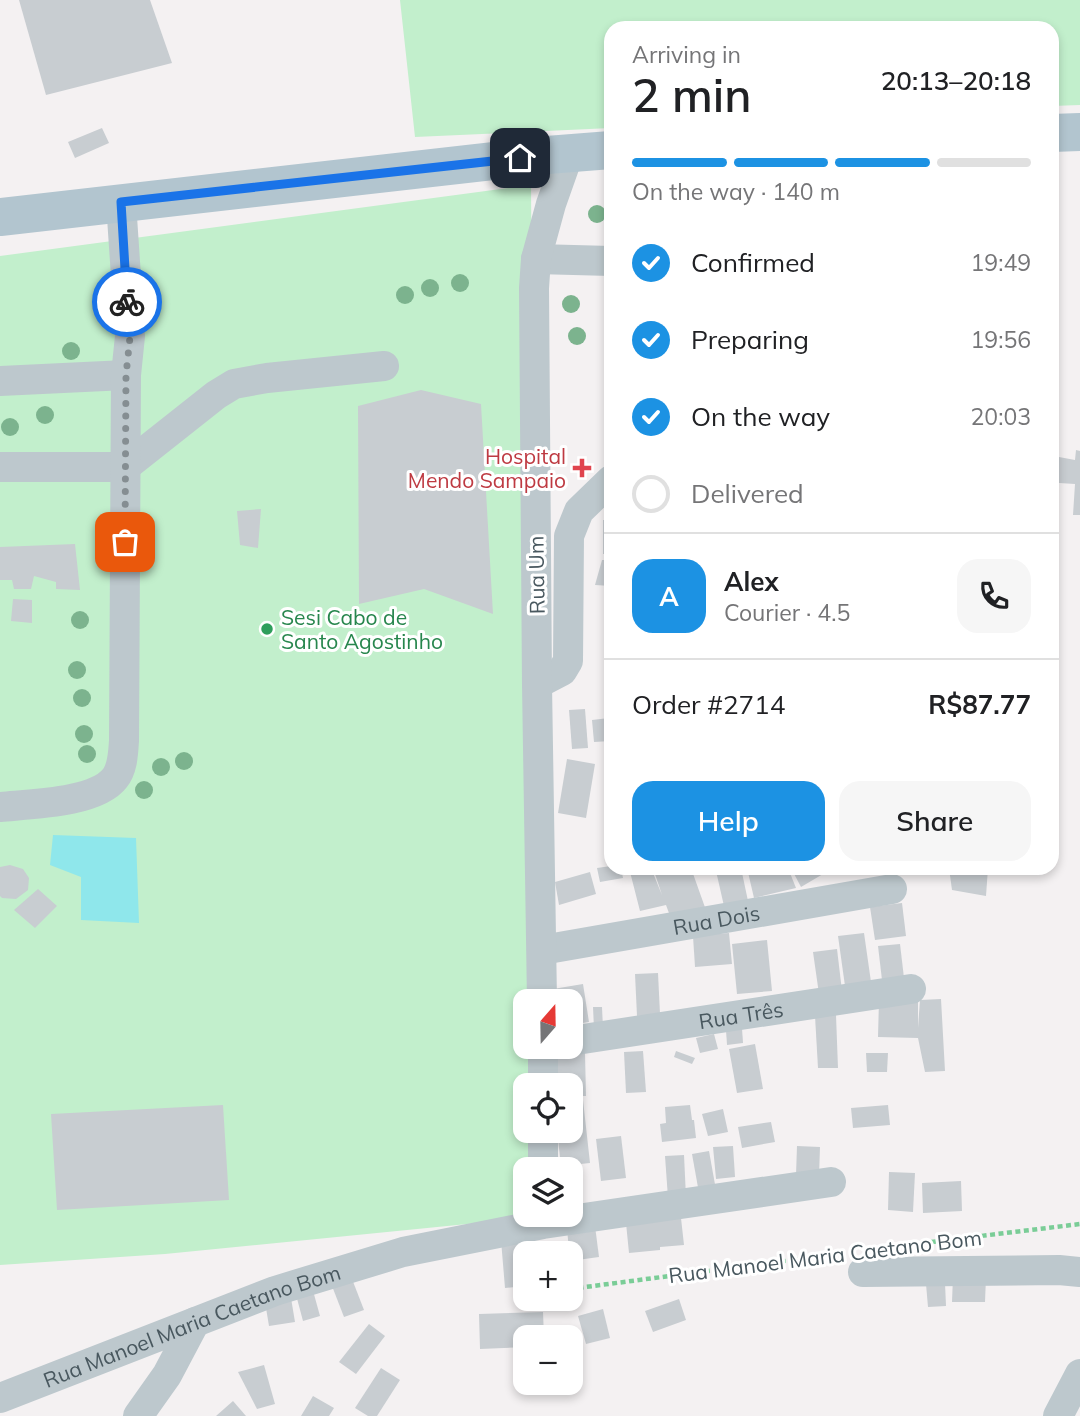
<!DOCTYPE html>
<meta charset="utf-8">
<style>
body{margin:0;font-family:Mulish,sans-serif;background:#f6f6f6;color:#202124;height:100vh;display:flex;flex-direction:column;font-size:26px;white-space:nowrap}
*{box-sizing:border-box;margin:0}
p{font-size:23px;color:#757577}
.icon{flex:none;width:38px;height:38px;fill:none;stroke:currentColor;stroke-width:2;stroke-linecap:round;stroke-linejoin:round}
.map{position:relative;flex:1;overflow:hidden}
.side{position:absolute;left:604px;top:21px;width:455px;height:854px;display:flex;flex-direction:column;background:#fff;border-radius:21px;box-shadow:0 4px 10px #0003}
.side>*{flex:none}
.needle{width:46px;rotate:20deg}
.buttons{position:absolute;left:513px;top:989px;display:grid;gap:14px}
.buttons a{display:grid;place-items:center;width:70px;height:70px;border-radius:14px;background:#fff;box-shadow:0 4px 10px #0003;font-size:35px}
.pin{position:absolute;display:grid;place-items:center;width:60px;height:60px;color:#fff;margin:-30px;border-radius:14px;box-shadow:0 4px 10px #0006}
.courier{position:absolute;display:grid;place-items:center;width:70px;height:70px;margin:-35px;border:5px solid #1a73e8;border-radius:50%;background:#fff;color:#222;box-shadow:0 2px 9px #0007}
.summary em{font-style:normal;font-weight:600}
.summary div{display:flex;flex-direction:column-reverse}
.summary{display:flex;align-items:center;justify-content:space-between;height:119px;padding:0 28px}
h1{font-size:46px;font-weight:600;line-height:52px}
.bar{display:grid;grid-template-columns:repeat(4,1fr);gap:10px 7px;align-content:center;height:84px;padding:0 28px}
.bar i{height:9px;border-radius:5px;background:#e0e0e0}
.bar .current{background:#1c92e3}
.bar p{grid-column:span 4}
.line{display:flex;align-items:center;gap:18px;padding:0 28px;border-top:2px solid #e0e0e0}
.line div{flex:1}
.round{display:grid;place-items:center;flex:none;width:74px;height:74px;border-radius:21px;background:#f6f6f6}
ol{padding:0 28px;list-style:none}
li{display:flex;align-items:center;gap:21px;height:77px}
li p{margin-inline-start:auto}
li .icon{padding:7px;border-radius:50%;background:#1c92e3;color:#fff;stroke-width:4}
li:last-child{color:#757577}
li i{width:38px;height:38px;border:4px solid #e0e0e0;border-radius:50%}
.button{display:flex;gap:14px;margin-top:auto;padding:14px 28px}
.button a{flex:1;height:80px;border-radius:21px;background:#1c92e3;color:#fff;font-size:28px;font-weight:600;line-height:80px;text-align:center}
.button a+a{background:#f6f6f6;color:#202124}
.map>svg:first-child{display:block}
</style>
<div class="map">
<svg width="1080" height="1416" viewBox="0 0 1080 1416">
<rect width="100%" height="100%" fill="#f4f1f2"/>
<g fill="#c2efcc">
<path d="M400,0H1080V105L1052,106V28H611V128L415,137Z"/>
<path d="M531,185L537,1001H525V1046L537,1047V1085H525V1130L538,1131V1169H525V1214L538,1217L165,1254L0,1265V256Z"/>
</g>
<path fill="#8fe7eb" d="M53,835L136,838L139,923L81,920V877L50,865Z"/>
<g fill="#c8cdd1">
<path d="M19,0H150L172,63L46,95Z"/>
<path d="M102,128L109,143L75,158L68,142Z"/>
<path d="M421,390L481,404L493,614L424,589L359,604L358,406Z"/>
<path d="M1076,450L1080,451V515H1073L1075,484L1059,483V457L1075,460Z"/>
<path d="M261,509L258,548L240,545L237,511Z"/>
<rect x="603" y="520" width="8" height="34"/>
<path d="M75,544L80,590L56,589V582L34,576L31,589H14L12,580H0V547Z"/>
<path d="M602,560H611V586L595,585Z"/>
<path d="M13,599L32,600V623L11,621Z"/>
<path d="M585,709L588,748L572,749L569,710Z"/>
<path d="M609,718L611,741L594,742L592,720Z"/>
<path d="M567,759L595,764L586,818L558,813Z"/>
<path d="M10,865L23,869L29,878L28,890L16,899L2,898L0,896V867Z"/>
<path d="M611,866V868H621L623,878L600,882L597,868Z"/>
<path d="M629,868H651L662,895L653,868H691L707,913L673,924L666,905L640,911Z"/>
<path d="M731,868H741L748,901L724,906L716,871Z"/>
<path d="M747,868H788L796,888L754,898Z"/>
<path d="M791,868H819L823,874L801,887Z"/>
<path d="M949,868H988L986,896L952,890Z"/>
<path d="M590,872L596,894L559,905L555,882Z"/>
<path d="M38,889L57,906L35,928L14,910Z"/>
<path d="M902,903L906,936L875,940L870,907Z"/>
<path d="M729,933L732,964L695,967L693,936Z"/>
<path d="M864,933L871,982L845,986L838,936Z"/>
<path d="M767,940L772,991L737,994L732,944Z"/>
<path d="M900,944L904,978L882,980L878,946Z"/>
<path d="M837,949L842,991L819,994L813,952Z"/>
<path d="M658,973L660,1014L637,1016L635,974Z"/>
<path d="M583,984L589,1022L570,1025V1001H555L553,989Z"/>
<path d="M941,999L945,1071L925,1072L918,1038L878,1037L879,1000H918V1028L920,1000Z"/>
<path d="M593,1007H602L603,1028L594,1029Z"/>
<path d="M836,1015L838,1068H818L815,1016Z"/>
<path d="M742,1028L743,1043L727,1045L726,1030Z"/>
<path d="M714,1034L718,1049L700,1053L696,1038Z"/>
<path d="M755,1044L763,1089L737,1093L729,1049Z"/>
<path d="M643,1051L646,1092L626,1093L624,1052Z"/>
<path d="M676,1051L695,1058L692,1064L674,1057Z"/>
<path d="M585,1053L586,1096H570V1085H553V1054Z"/>
<path d="M866,1053H888L887,1072H867Z"/>
<path d="M583,1100L590,1163L561,1166L557,1130H570V1101Z"/>
<path d="M223,1105L229,1200L57,1210L51,1114Z"/>
<path d="M690,1105L692,1120H694L696,1138L662,1142L660,1124L666,1123L665,1107Z"/>
<path d="M888,1105L890,1125L853,1128L851,1108Z"/>
<path d="M723,1109L728,1132L708,1136L702,1114Z"/>
<path d="M771,1122L775,1142L742,1148L738,1127Z"/>
<path d="M621,1136L626,1178L601,1181L596,1139Z"/>
<path d="M733,1146L735,1177L716,1179L713,1147Z"/>
<path d="M797,1146L820,1147L819,1176L796,1175Z"/>
<path d="M709,1151L716,1190L699,1193L692,1154Z"/>
<path d="M684,1155L686,1197L668,1198L665,1156Z"/>
<path d="M889,1172L915,1173L913,1212L888,1210Z"/>
<path d="M961,1181L962,1211L923,1213L922,1183Z"/>
<path d="M681,1218L684,1245L660,1247V1250L629,1253L626,1223Z"/>
<path d="M595,1226L599,1257L570,1261L567,1229Z"/>
<path d="M529,1238L530,1253H525V1286L505,1288L501,1240Z"/>
<path d="M953,1276L986,1277L985,1302H952Z"/>
<path d="M352,1279L364,1310L344,1317L332,1286Z"/>
<path d="M945,1283L946,1306L928,1307L926,1284Z"/>
<path d="M312,1287L320,1316L303,1321L295,1291Z"/>
<path d="M291,1298L295,1322L269,1326L265,1302Z"/>
<path d="M679,1299L686,1320L653,1332L645,1311Z"/>
<path d="M603,1309L610,1338L586,1344L578,1316Z"/>
<path d="M543,1312L544,1337H525V1347L480,1349L479,1314Z"/>
<path d="M369,1324L385,1336L356,1374L339,1362Z"/>
<path d="M264,1365L275,1404L257,1409L238,1372Z"/>
<path d="M381,1368L400,1380L377,1416H368L355,1408Z"/>
<path d="M313,1396L334,1408L329,1416H301Z"/>
<path d="M233,1401L246,1416H216Z"/>
</g>
<g fill="none" stroke-linecap="round" stroke-linejoin="round">
<g stroke="#7acd97" stroke-width="4.5" stroke-dasharray="5 3.5" stroke-linecap="butt">
<path d="M931,1242L1080,1224"/>
<path d="M570,1289L846,1253"/>
</g>
<g stroke="#bdc8cd" stroke-width="30">
<path d="M536,259L611,261"/>
<path d="M0,381L126,375"/>
<path d="M0,467H125L216,395L234,384L267,378L384,366"/>
<path d="M537,684L562,671L568,661L569,536L579,511L611,480"/>
<path d="M0,807C30,804 96,803 115,778C123,768 123,753 124,741L126,375L130,336L121,202"/>
<path id="s1" d="M542,950L892,889"/>
<path d="M542,1001L537,684L534,288L536,259L551,204L569,153"/>
<path id="s2" d="M570,1041L911,989"/>
<path d="M543,1046V1085"/>
<path d="M543,1130V1169"/>
<path d="M863,1272L1059,1270L1080,1272"/>
<path id="s3" d="M0,1398L275,1291L403,1252L543,1224L831,1182"/>
<path d="M138,1416L167,1375L195,1322"/>
<path d="M1058,1416L1080,1374"/>
</g>
<g stroke="#b2c5cf" stroke-width="38">
<path d="M1052,133L1080,132"/>
<path d="M0,217L547,155L611,150"/>
</g>
</g>
<g fill="#7cb38e">
<circle cx="597" cy="214" r="9"/>
<circle cx="460" cy="283" r="9"/>
<circle cx="430" cy="288" r="9"/>
<circle cx="405" cy="295" r="9"/>
<circle cx="571" cy="304" r="9"/>
<circle cx="577" cy="336" r="9"/>
<circle cx="71" cy="351" r="9"/>
<circle cx="45" cy="415" r="9"/>
<circle cx="10" cy="427" r="9"/>
<circle cx="80" cy="620" r="9"/>
<circle cx="77" cy="670" r="9"/>
<circle cx="82" cy="698" r="9"/>
<circle cx="84" cy="734" r="9"/>
<circle cx="87" cy="754" r="9"/>
<circle cx="184" cy="761" r="9"/>
<circle cx="161" cy="767" r="9"/>
<circle cx="144" cy="790" r="9"/>
</g>
<g fill="none" stroke-linecap="round" stroke-linejoin="round">
<path stroke="#858e92" stroke-width="7" stroke-dasharray="0 12.6" d="M125,542L126,375L130,337L127,302"/>
<path stroke="#1a73e8" stroke-width="9" d="M127,302L121,202L520,158"/>
</g>
<path fill="#e0444e" stroke="#fff" stroke-width="2.5" d="M578.5 457.5h7v7h7v7h-7v7h-7v-7h-7v-7h7z"/>
<circle fill="#2e9e5b" stroke="#fff" stroke-width="2.5" cx="267" cy="629" r="7"/>
<g text-anchor="middle" dominant-baseline="central" stroke-width="6" stroke-linejoin="round" paint-order="stroke">
<g font-size="21" fill="#be3a42" stroke="#fff" text-anchor="end">
<text x="566" y="456">Hospital<tspan x="566" dy="24">Mendo Sampaio</tspan></text>
</g>
<g font-size="21" fill="#49585f" stroke="#fff">
<text transform="translate(536 575) rotate(-91)">Rua Um</text>
<text stroke="none"><textPath href="#s1" startOffset="177">Rua Dois</textPath></text>
<text stroke="none"><textPath href="#s2" startOffset="173">Rua Três</textPath></text>
<text transform="translate(825 1256) rotate(-7)">Rua Manoel Maria Caetano Bom</text>
<text stroke="none"><textPath href="#s3" startOffset="205">Rua Manoel Maria Caetano Bom</textPath></text>
</g>
<g font-size="21" fill="#27864d" stroke="#fff" text-anchor="start">
<text x="281" y="617">Sesi Cabo de<tspan x="281" dy="24">Santo Agostinho</tspan></text>
</g>
</g>
</svg>
<div class="buttons">
<a><svg class="needle" viewBox="-14 -14 28 28"><path d="M0-13l5 13h-10z" fill="#e53935"/><path d="M0 13l5-13h-10z" fill="#757577"/></svg></a>
<a><svg class="icon" aria-label="locate" viewBox="0 0 24 24"><circle cx="12" cy="12" r="6"/><path d="M12 2v4M12 18v4M2 12h4M18 12h4"/></svg></a>
<a><svg class="icon" aria-label="layers" viewBox="0 0 24 24"><path d="M12 4l9 5-9 5-9-5zM3 14l9 5 9-5"/></svg></a>
<a>+</a>
<a>−</a>
</div>
<div class="pin" style="left:125px;top:542px;background:#ea580c"><svg class="icon" aria-label="bag" viewBox="0 0 24 24"><path d="M5 8h14l-1 12H6zM9 8a3 3 0 0 1 6 0"/></svg></div>
<div class="pin" style="left:520px;top:158px;background:#1f2937"><svg class="icon" aria-label="home" viewBox="0 0 24 24"><path d="M3 11l9-7 9 7M6 9v11h12V9"/></svg></div>
<div class="courier" style="left:127px;top:302px"><svg class="icon" aria-label="bike" viewBox="0 0 24 24"><circle cx="6" cy="16" r="4"/><circle cx="18" cy="16" r="4"/><path d="M6 16l4-8h5l3 8M10 8l3 8H6M13 5h3"/></svg></div>
<section class="side">
<div class="summary"><div><h1>2 min</h1><p>Arriving in</p></div><em>20:13–20:18</em></div>
<div class="bar"><i class="current"></i><i class="current"></i><i class="current"></i><i></i><p>On the way · 140 m</p></div>
<ol>
<li><svg class="icon" aria-label="check" viewBox="0 0 24 24"><path d="M5 12l5 5 9-10"/></svg>Confirmed<p>19:49</p></li>
<li><svg class="icon" aria-label="check" viewBox="0 0 24 24"><path d="M5 12l5 5 9-10"/></svg>Preparing<p>19:56</p></li>
<li><svg class="icon" aria-label="check" viewBox="0 0 24 24"><path d="M5 12l5 5 9-10"/></svg>On the way<p>20:03</p></li>
<li><i></i>Delivered</li>
</ol>
<div class="line" style="height:126px"><b class="round" style="background:#1c92e3;color:#fff">A</b><div><b>Alex</b><p>Courier · 4.5</p></div><a class="round"><svg class="icon" aria-label="phone" viewBox="0 0 24 24"><path d="M5 4h4l2 5-3 2q2 4 5 5l2-3 5 2v4C11 20 4 13 5 4z"/></svg></a></div>
<div class="line" style="height:91px"><div>Order #2714</div><b>R$87.77</b></div>
<div class="button"><a>Help</a><a>Share</a></div>
</section>
</div>
